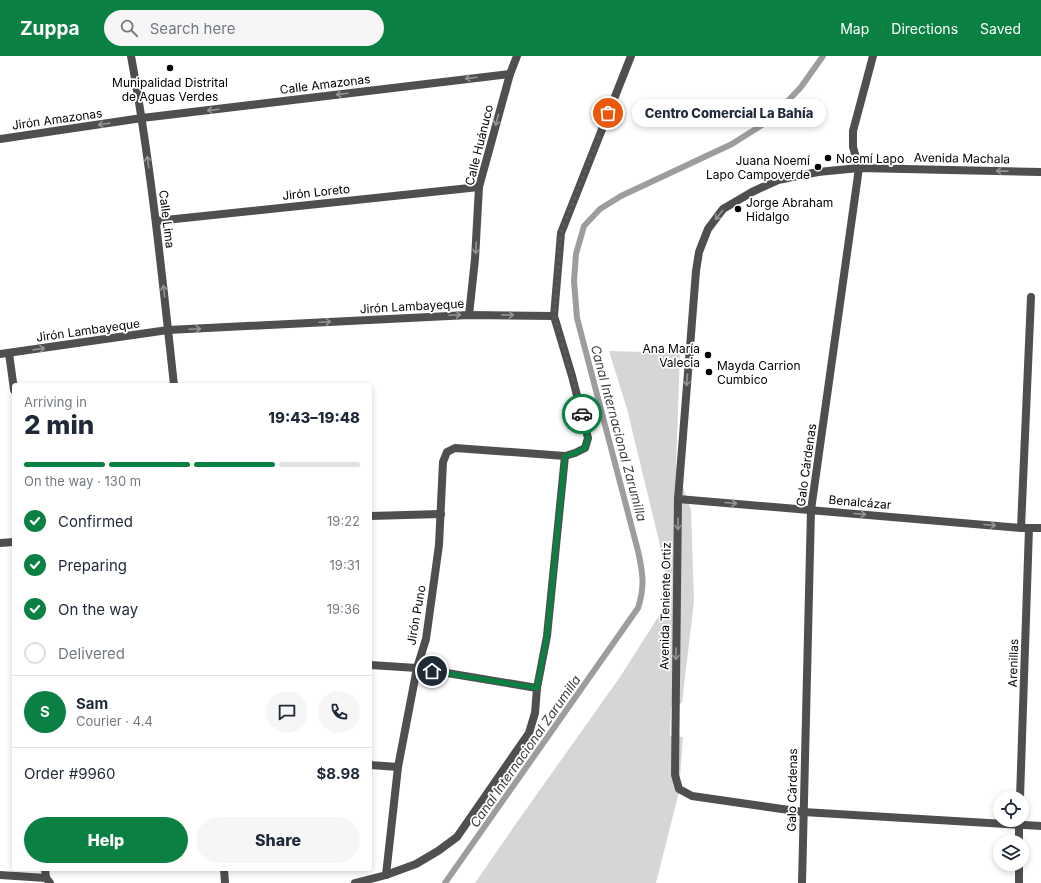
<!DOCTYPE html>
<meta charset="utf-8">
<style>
body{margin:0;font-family:Inter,sans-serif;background:#f6f6f7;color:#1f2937;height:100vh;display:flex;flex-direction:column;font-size:15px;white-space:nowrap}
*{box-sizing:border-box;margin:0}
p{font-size:13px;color:#747a83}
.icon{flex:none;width:22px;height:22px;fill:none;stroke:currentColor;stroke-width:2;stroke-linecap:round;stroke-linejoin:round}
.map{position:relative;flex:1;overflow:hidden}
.panel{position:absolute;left:12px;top:327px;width:360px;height:488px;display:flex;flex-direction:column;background:#fff;border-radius:4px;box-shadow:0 2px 6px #0003}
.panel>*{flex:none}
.buttons{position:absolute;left:993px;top:735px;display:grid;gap:8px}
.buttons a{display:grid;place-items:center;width:36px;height:36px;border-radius:50%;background:#fff;box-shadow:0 2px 6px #0003;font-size:20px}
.pin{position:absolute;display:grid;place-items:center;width:34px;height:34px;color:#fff;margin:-17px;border:2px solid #fff;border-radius:50%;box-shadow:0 1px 4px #0007}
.courier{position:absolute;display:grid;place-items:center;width:40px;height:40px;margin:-20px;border:3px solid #0b8043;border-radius:50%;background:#fff;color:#222;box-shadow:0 1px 5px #0007}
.bubble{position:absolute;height:28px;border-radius:14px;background:#fff;box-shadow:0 2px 6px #0003;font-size:13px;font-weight:800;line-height:28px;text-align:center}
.headline em{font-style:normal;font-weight:800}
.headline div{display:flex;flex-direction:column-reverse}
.headline{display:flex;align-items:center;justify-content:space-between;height:68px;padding:0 12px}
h1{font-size:26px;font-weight:800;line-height:30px}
.bar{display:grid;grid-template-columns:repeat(4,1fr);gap:6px 4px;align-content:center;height:48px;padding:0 12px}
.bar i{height:5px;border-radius:3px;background:#e0e1e3}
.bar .active{background:#0b8043}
.bar p{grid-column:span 4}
.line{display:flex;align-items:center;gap:10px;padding:0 12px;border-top:1px solid #e0e1e3}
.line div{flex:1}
.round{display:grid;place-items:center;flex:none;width:42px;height:42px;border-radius:21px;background:#f6f6f7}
ol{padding:0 12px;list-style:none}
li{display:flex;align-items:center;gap:12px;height:44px}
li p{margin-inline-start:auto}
li .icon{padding:4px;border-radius:50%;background:#0b8043;color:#fff;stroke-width:4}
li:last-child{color:#747a83}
li i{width:22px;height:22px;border:2px solid #e0e1e3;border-radius:50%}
.action{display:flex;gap:8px;margin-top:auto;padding:8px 12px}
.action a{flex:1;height:46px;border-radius:24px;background:#0b8043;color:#fff;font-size:16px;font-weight:800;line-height:46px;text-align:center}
.action a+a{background:#f6f6f7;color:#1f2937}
header{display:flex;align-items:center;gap:24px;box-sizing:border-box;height:56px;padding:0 20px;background:#0b8043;color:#fff}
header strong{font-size:19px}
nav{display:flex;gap:22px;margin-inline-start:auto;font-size:14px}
.search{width:280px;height:36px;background:#f6f6f7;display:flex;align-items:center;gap:10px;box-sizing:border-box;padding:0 14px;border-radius:22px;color:#747a83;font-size:15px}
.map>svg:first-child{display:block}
</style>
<header>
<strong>Zuppa</strong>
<div class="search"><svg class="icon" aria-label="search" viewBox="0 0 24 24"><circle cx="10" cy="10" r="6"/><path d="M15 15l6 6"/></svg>Search here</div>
<nav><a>Map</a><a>Directions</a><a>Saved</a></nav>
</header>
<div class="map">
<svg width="1041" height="827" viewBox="0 0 1041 827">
<rect width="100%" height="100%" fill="#fff"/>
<path fill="#d6d6d6" d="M609,295L680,297L676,411L691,454L694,545L682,647L671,651L670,680L683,681L679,736L656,827H475L515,769L620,621L665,550L667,524L659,485L627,353Z"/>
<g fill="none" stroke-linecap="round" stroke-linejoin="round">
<path stroke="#9d9d9d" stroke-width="6" d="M445,827L638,552C645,531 643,517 638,495L577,262L574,225L576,198L584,170L600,153L621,140L732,88L770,64L801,31L823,0"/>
<g stroke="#4f4f4f" stroke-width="8">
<path d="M859,112L853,91V75L873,0"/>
<path d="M1021,472L1031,241"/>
</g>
<g stroke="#4f4f4f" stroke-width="8">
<path d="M131,0C151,109 162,219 174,329"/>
<path d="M0,83L142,62L510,18"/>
<path d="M1041,116L859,112L818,116L778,124L752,136L723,153L708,173L699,196L696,215L678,443L675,719L679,733L692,740L803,756L1041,770"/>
<path d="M156,165L479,131"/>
<path d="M469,259L475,203L479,131L510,18L517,0"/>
<path d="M9,297L14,334"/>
<path d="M0,298L168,274L469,259L554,260"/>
<path d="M678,443L1021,472H1041"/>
<path d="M370,460L441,458"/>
<path d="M0,487L14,486"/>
<path d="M370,609L417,612L537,632"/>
<path d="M370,709L398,711"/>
<path d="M1020,742L1029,472"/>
<path d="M1019,786V765"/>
<path d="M45,813L46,822"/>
<path d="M224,813L225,827"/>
<path d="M0,819L46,822L50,827"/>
<path d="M386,819L398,711L417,612L426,583L439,489L443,406L447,396L455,392L565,400L575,397L585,392L588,382L572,320L554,260L561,177L631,0"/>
<path d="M355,827L386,819L416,808L438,795L457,781L529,677L535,657L537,632L547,580L565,400"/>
<path d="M802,827L811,454L859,112"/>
<path d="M1019,827V808"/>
</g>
</g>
<defs><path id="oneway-shaft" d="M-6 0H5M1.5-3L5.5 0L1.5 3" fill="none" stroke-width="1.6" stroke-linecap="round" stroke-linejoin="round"/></defs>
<g stroke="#959595">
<use href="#oneway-shaft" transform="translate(471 22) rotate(173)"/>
<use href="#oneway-shaft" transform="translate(342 38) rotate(173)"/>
<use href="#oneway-shaft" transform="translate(213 54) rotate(173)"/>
<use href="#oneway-shaft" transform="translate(497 64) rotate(105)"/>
<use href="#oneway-shaft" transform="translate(104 68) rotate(172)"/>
<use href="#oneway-shaft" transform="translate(148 106) rotate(-98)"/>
<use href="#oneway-shaft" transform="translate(1002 115) rotate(-179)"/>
<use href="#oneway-shaft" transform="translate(719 159) rotate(128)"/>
<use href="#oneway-shaft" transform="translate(476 192) rotate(93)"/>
<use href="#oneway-shaft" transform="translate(164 235) rotate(-96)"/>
<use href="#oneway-shaft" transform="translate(455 259) rotate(-3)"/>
<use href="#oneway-shaft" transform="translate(508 259) rotate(1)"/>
<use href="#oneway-shaft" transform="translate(325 266) rotate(-3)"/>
<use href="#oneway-shaft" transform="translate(195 273) rotate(-3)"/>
<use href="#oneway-shaft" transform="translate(39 293) rotate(-8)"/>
<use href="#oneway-shaft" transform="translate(687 324) rotate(95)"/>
<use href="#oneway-shaft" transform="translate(731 447) rotate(5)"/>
<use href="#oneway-shaft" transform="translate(860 458) rotate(5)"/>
<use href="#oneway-shaft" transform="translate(678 468) rotate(91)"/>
<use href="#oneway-shaft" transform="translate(990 469) rotate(5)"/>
<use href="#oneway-shaft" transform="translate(676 598) rotate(91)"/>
</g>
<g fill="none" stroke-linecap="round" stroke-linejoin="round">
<path stroke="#595959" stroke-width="4" stroke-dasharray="0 7.2" d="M582,358L572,320L554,260L559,205L561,177L608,57"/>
<path stroke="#0b8043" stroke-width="5" d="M432,615L537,632L547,580L565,400L575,397L585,392L588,382L582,358"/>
</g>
<g fill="#000" stroke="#fff" stroke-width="1.5">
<circle cx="170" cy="12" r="4"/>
<circle cx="828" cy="102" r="4"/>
<circle cx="818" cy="111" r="4"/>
<circle cx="738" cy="153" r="4"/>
<circle cx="708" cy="299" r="4"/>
<circle cx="709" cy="316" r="4"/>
</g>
<g text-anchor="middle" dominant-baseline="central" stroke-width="3.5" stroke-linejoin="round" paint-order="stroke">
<g font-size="12" fill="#000" stroke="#fff" text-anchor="start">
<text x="170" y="26" text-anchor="middle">Munipalidad Distrital<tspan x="170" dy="14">de Aguas Verdes</tspan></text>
<text x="836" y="102">Noemí Lapo</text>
<text x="810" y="104" text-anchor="end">Juana Noemí<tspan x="810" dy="14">Lapo Campoverde</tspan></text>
<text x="746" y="146">Jorge Abraham<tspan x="746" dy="14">Hidalgo</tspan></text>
<text x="700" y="292" text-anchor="end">Ana María<tspan x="700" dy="14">Valecia</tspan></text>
<text x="717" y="309">Mayda Carrion<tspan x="717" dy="14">Cumbico</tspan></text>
</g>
<g font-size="12" fill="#000" stroke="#fff">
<text transform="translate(325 28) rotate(-7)">Calle Amazonas</text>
<text transform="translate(57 63) rotate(-8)">Jirón Amazonas</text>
<text transform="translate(479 89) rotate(-76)">Calle Huánuco</text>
<text transform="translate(962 102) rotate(1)">Avenida Machala</text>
<text transform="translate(316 136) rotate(-6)">Jirón Loreto</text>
<text transform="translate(167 163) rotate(83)">Calle Lima</text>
<text transform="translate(412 250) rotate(-3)">Jirón Lambayeque</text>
<text transform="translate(88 274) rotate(-8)">Jirón Lambayeque</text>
<text transform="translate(806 409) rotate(-82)">Galo Cárdenas</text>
<text transform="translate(860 446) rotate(5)">Benalcázar</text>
<text transform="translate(665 550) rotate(-89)">Avenida Teniente Ortiz</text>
<text transform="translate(416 559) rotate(-80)">Jirón Puno</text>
<text transform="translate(1013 607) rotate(-88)">Arenillas</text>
<text transform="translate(792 734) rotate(-89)">Galo Cárdenas</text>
</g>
<g font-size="13" font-style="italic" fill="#3e3e3e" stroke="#fff">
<text transform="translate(619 377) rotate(75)">Canal Internacional Zarumilla</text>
<text transform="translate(525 695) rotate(-55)">Canal Internacional Zarumilla</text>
</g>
</g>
</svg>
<div class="buttons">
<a><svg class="icon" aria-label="locate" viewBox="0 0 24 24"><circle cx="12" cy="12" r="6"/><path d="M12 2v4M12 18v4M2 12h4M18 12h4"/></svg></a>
<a><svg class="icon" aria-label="layers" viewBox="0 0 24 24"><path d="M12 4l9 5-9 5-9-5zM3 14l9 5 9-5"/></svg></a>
</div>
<div class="pin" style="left:608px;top:57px;background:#ea580c"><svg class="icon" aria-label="bag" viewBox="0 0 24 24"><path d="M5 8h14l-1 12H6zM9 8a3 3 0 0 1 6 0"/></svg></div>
<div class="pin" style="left:432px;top:615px;background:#1f2937"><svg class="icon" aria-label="home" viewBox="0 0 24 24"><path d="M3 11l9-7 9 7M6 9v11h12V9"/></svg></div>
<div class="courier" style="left:582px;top:358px"><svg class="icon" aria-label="car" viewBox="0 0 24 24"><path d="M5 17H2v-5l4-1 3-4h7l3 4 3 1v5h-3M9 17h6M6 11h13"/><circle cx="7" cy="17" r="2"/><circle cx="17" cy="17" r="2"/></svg></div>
<div class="bubble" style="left:632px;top:43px;width:194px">Centro Comercial La Bahía</div>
<section class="panel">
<div class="headline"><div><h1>2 min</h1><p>Arriving in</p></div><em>19:43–19:48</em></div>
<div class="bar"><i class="active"></i><i class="active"></i><i class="active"></i><i></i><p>On the way · 130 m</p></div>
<ol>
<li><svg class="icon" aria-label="check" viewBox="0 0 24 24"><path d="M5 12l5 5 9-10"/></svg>Confirmed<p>19:22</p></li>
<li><svg class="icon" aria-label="check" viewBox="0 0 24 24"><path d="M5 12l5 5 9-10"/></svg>Preparing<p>19:31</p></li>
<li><svg class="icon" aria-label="check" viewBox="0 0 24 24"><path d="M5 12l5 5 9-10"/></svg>On the way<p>19:36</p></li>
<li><i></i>Delivered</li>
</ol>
<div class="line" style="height:72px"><b class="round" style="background:#0b8043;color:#fff">S</b><div><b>Sam</b><p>Courier · 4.4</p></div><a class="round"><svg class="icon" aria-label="chat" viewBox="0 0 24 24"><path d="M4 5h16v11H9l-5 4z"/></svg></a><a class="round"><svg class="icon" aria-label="phone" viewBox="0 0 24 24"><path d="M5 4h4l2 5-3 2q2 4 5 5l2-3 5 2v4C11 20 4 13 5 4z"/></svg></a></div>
<div class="line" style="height:52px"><div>Order #9960</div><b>$8.98</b></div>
<div class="action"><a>Help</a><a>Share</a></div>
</section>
</div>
